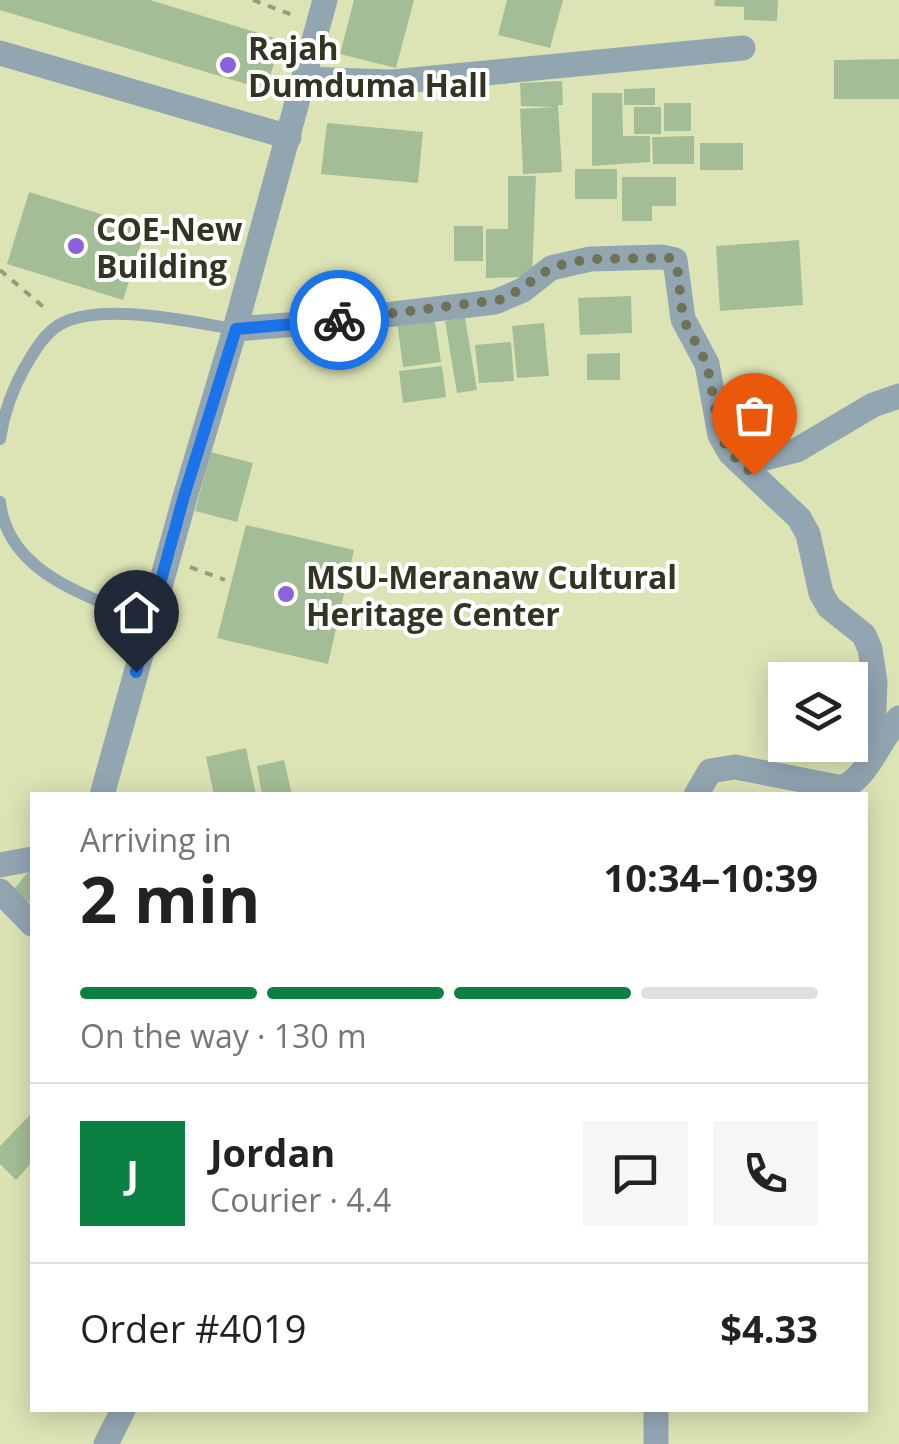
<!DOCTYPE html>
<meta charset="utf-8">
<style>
body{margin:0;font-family:"Open Sans",sans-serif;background:#f6f6f6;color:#222;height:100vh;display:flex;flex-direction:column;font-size:38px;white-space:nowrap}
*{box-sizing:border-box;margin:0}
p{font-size:32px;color:#767676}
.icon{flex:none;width:55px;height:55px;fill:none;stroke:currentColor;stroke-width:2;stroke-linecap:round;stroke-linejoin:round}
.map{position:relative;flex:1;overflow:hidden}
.sheet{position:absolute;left:30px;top:792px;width:838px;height:620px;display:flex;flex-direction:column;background:#fff;border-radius:0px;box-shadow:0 5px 25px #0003}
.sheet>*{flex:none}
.tools{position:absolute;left:768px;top:662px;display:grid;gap:20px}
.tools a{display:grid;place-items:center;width:100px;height:100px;border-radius:0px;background:#fff;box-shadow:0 5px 25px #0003;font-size:50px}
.pin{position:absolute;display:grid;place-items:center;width:85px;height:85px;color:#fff;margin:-102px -42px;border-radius:50% 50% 50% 0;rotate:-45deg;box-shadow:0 0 10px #0007}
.pin .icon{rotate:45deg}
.courier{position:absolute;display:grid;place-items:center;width:100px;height:100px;margin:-50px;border:8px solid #1a73e8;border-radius:50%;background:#fff;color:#222;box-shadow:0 2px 12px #0007}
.summary em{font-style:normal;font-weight:700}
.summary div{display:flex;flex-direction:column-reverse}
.summary{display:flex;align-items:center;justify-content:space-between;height:170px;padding:0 50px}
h1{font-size:65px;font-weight:700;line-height:75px}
.bar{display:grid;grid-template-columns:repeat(4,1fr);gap:15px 10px;align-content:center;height:120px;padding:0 50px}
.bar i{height:12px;border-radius:8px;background:#e0e0e0}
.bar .selected{background:#0b8043}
.bar p{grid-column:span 4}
.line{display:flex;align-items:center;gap:25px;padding:0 50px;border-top:2px solid #e0e0e0}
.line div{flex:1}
.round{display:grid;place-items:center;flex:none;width:105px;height:105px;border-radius:0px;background:#f6f6f6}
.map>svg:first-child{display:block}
</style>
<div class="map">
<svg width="899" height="1444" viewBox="0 0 899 1444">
<rect width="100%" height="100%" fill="#dce4b5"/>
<g fill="#a3be96">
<path d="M0,0H150L281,40L266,90L0,10Z"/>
<path d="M354,0H414L396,68L340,54Z"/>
<path d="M507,0H563L550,48L498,35Z"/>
<path d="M715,0H778L777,21L744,20V7L714,6Z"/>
<path d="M899,59V99H834V60Z"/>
<path d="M562,81L563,105H558L562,172L523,174L520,109L555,107L521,106L520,83Z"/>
<path d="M655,88V105H624V89Z"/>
<path d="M592,93H622L623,136H650V162L592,166Z"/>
<rect x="664" y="103" width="27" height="28"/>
<rect x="634" y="107" width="27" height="27"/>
<path d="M327,123L423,132L418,183L321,174Z"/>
<path d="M694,136V164H653L652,137Z"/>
<rect x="700" y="143" width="43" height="27"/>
<rect x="575" y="169" width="42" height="30"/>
<path d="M508,176H536L532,277L486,278V229H508Z"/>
<path d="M622,177H676V206H652V221H622Z"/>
<path d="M29,192L146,228L123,300L7,264Z"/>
<rect x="454" y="226" width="29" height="35"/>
<path d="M799,240L803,305L720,311L716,246Z"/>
<path d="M631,296L632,333L580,335L578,298Z"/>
<path d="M434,315L441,362L403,367L397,321Z"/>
<path d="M465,318L477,390L457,393L445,321Z"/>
<path d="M544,323L549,376L517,378L512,326Z"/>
<path d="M511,342L514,381L479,383L475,345Z"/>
<path d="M620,353V380H587V354Z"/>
<path d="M442,366L446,397L403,403L399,371Z"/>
<path d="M211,452L253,463L237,522L195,511Z"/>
<path d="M246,525L354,550L328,664L217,638Z"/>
<path d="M246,748L256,795H214L206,757Z"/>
<path d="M284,760L292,795H262L257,766Z"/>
<path d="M30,870L32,898L29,902L14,889Z"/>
<path d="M30,1115L32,1162L16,1180L0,1164V1146Z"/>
</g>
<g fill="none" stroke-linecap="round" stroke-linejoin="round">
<g stroke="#969c79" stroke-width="4" stroke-dasharray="8 8" stroke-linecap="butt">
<path d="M253,0L295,16"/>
<path d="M0,270L47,310"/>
<path d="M190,567L225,580"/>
</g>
<g stroke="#92a6b2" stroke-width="12">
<path d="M0,439C4,412 12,390 25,367C34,352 44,334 59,325C100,301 190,322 235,329"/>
<path d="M0,502C8,575 91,597 150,621"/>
</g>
<g stroke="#92a6b2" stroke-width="25">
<path d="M0,53L289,137"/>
<path d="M304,79L392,82L743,48"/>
<path d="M235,329L326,322L495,302L523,290L551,268L590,259L662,257L675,260L683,319L707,364L720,435L730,453L799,518L808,534L821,593L829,607L864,635L870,649L875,682L872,758"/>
<path d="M742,464L797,450L873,405L899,396"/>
<path d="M102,795L185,497L235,329L325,0"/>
<path d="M696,795L710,771L735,767L843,788C869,775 880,739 899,718"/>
<path d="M0,865L32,859"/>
<path d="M0,891L32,924"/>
<path d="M656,1410V1444"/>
<path d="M106,1444L123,1410"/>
</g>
</g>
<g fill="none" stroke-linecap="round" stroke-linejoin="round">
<path stroke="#6e7256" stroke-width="10" stroke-dasharray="0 18" d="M339,320L505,299L551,268L564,264L590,259L671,258L677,266L683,319L707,364L720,435L730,453L754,475"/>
<path stroke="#1a73e8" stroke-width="12" d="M136,672L184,496L236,329L339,320"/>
</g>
<g fill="#8a62dd" stroke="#fff" stroke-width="4">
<circle cx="228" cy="65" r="10"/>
<circle cx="76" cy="246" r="10"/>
<circle cx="286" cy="594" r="10"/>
</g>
<g text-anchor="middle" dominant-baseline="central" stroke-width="8" stroke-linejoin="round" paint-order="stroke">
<g font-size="32" font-weight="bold" fill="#333523" stroke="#fff" text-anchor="start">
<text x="248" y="47">Rajah<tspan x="248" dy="37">Dumduma Hall</tspan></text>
<text x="96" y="228">COE-New<tspan x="96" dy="37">Building</tspan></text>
<text x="306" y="576">MSU-Meranaw Cultural<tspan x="306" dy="37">Heritage Center</tspan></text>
</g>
</g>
</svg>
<div class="tools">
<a><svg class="icon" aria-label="layers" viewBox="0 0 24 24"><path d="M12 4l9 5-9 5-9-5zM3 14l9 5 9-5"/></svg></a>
</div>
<div class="pin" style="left:754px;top:475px;background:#ea580c"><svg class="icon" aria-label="bag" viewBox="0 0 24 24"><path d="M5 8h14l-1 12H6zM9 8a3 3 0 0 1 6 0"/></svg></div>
<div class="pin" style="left:136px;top:672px;background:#1f2937"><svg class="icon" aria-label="home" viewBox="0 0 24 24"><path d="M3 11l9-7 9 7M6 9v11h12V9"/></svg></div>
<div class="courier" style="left:339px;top:320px"><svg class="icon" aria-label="bike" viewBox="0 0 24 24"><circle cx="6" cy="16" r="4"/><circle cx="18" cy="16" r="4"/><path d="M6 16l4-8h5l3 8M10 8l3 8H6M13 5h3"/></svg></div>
<section class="sheet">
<div class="summary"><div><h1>2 min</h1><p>Arriving in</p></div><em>10:34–10:39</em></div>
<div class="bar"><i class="selected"></i><i class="selected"></i><i class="selected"></i><i></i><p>On the way · 130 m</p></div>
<div class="line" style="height:180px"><b class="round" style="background:#0b8043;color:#fff">J</b><div><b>Jordan</b><p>Courier · 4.4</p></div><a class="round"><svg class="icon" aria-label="chat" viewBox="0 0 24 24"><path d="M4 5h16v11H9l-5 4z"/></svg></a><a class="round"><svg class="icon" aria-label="phone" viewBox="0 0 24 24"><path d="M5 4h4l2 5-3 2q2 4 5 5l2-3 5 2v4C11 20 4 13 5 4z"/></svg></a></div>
<div class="line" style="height:130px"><div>Order #4019</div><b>$4.33</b></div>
</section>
</div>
